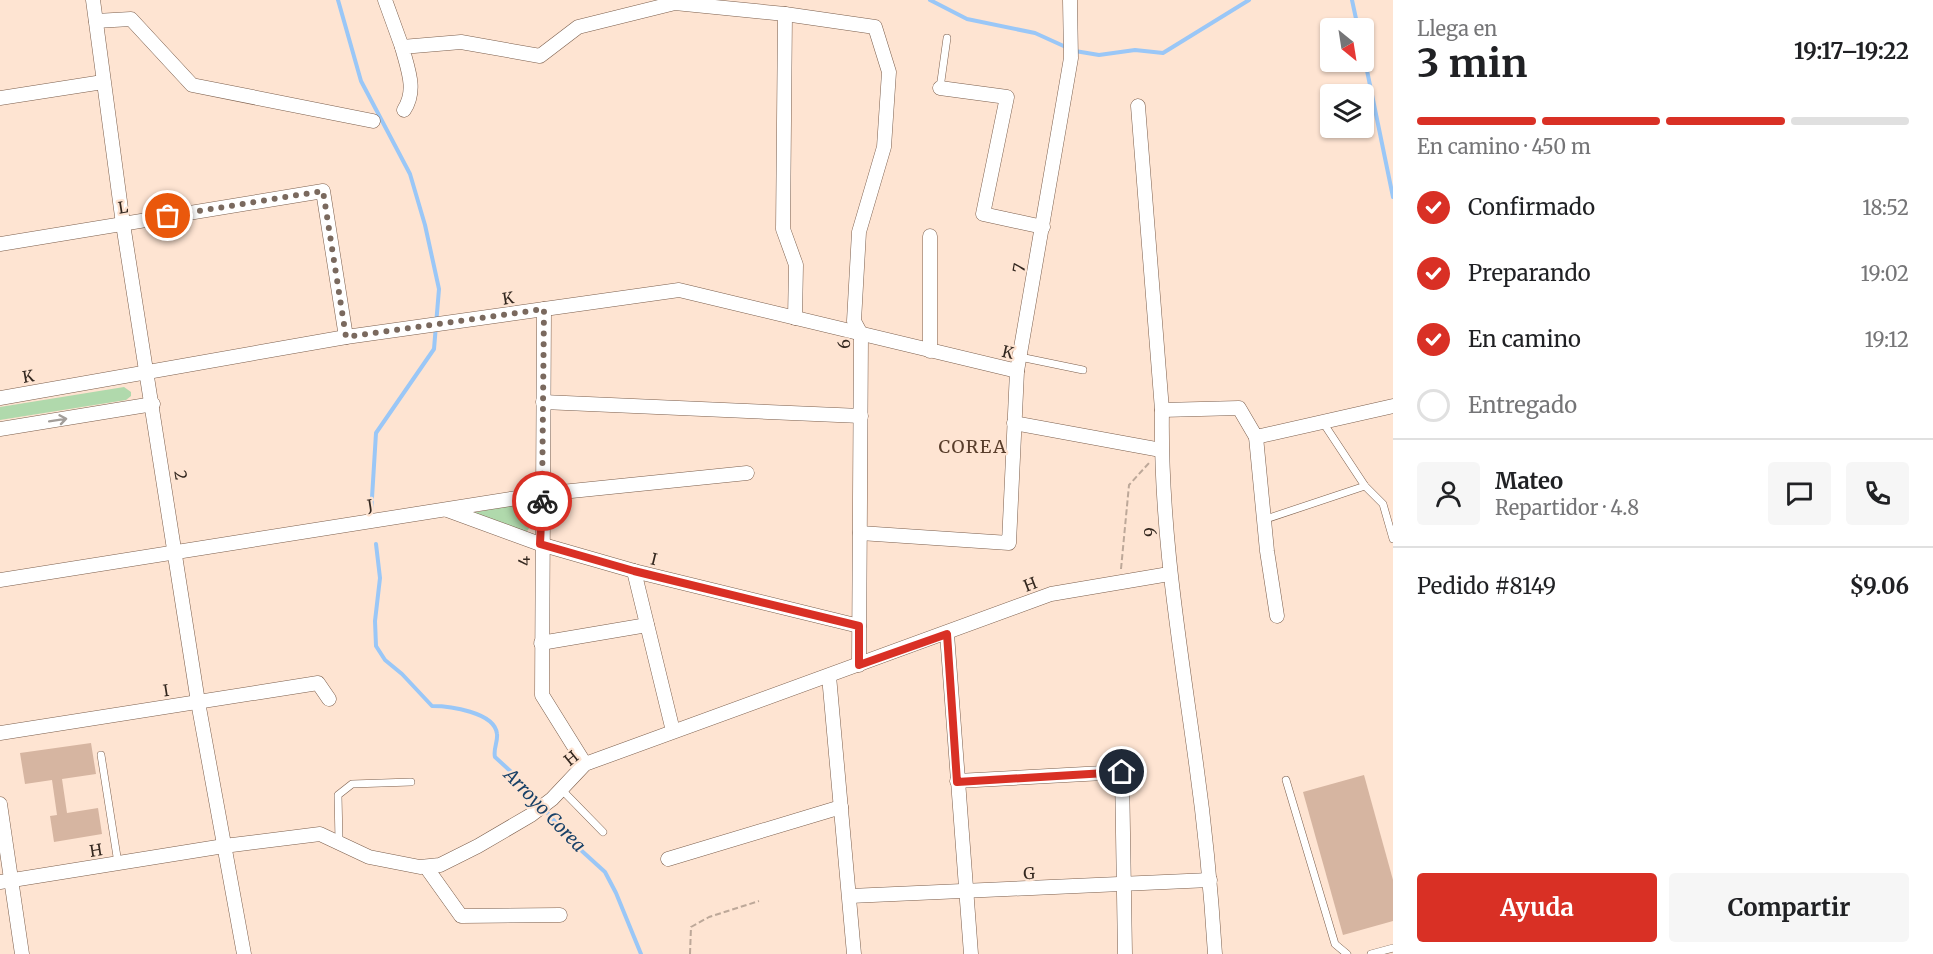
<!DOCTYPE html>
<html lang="es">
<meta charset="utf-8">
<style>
body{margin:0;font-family:Merriweather,serif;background:#f6f6f6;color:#202124;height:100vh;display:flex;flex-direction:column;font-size:22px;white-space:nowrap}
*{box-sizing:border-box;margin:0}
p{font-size:20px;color:#757577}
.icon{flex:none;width:33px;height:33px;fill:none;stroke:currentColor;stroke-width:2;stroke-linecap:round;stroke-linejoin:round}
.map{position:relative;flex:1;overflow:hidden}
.sheet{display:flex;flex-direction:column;background:#fff;width:540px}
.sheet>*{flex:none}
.needle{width:39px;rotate:150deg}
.tools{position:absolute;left:1320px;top:18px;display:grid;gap:12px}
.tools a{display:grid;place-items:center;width:54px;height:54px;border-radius:6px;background:#fff;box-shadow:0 2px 4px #0004;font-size:30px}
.pin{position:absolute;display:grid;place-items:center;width:51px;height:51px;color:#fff;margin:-26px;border:3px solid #fff;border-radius:50%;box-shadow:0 2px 6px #0007}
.courier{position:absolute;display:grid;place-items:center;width:60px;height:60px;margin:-30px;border:4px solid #d93025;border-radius:50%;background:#fff;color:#222;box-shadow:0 2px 8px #0007}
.summary em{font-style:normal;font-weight:700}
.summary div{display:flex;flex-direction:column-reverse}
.summary{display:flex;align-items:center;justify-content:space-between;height:102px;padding:0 24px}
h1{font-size:39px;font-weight:700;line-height:45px}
.bar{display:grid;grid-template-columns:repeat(4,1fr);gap:9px 6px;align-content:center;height:72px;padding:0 24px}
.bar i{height:8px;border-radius:4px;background:#e0e0e0}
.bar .on{background:#d93025}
.bar p{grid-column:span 4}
.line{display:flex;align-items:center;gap:15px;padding:0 24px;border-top:2px solid #e0e0e0}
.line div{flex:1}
.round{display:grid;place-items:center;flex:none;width:63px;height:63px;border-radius:6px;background:#f6f6f6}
ol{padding:0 24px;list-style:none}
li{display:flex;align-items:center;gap:18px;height:66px}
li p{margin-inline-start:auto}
li .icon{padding:6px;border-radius:50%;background:#d93025;color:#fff;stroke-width:4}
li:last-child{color:#757577}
li i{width:33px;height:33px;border:3px solid #e0e0e0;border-radius:50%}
.button{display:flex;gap:12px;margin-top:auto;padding:12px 24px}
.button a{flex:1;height:69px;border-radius:6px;background:#d93025;color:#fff;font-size:24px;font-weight:700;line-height:69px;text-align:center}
.button a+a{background:#f6f6f6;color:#202124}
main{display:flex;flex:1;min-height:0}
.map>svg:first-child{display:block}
</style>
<main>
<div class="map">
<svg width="1393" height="954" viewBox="0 0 1393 954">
<rect width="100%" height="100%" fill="#fee4d2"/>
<g fill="#b0d9ac">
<path d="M124,387L131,392V396L126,400L0,420V407Z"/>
<path d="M527,502C535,509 534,525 526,532L472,513Z"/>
</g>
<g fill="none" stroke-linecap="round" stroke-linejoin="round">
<g stroke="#9ac7f7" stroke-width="4">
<path d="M338,0L361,81L410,174L425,225L439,289L434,349L376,433L371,514"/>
<path d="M930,0L967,19L1035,33L1068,48"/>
<path d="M1352,0L1358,28"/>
<path d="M1075,51L1099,55L1135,50L1163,53L1249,0"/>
<path d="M1364,56L1393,197"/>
<path d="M376,544L380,578L375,621L376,646L385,660L402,674L432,706C449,706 495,712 497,734C498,742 493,749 495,757L519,779L540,804"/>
<path d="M545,810L572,842L605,872L616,893L641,954"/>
</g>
</g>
<g fill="#d6b5a1">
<path d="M91,743L96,774L62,779L67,813L98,808L102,834L54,842L50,816L57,815L52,780L25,784L20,753Z"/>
<path d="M1364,775L1393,880V921L1343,935L1303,792Z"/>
</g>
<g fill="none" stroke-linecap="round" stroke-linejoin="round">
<g stroke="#7b5e4c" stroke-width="8">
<g id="lane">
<path d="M940,88L947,38"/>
<path d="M1020,357L1083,370"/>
<path d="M1324,424L1365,486L1383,504L1393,539"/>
<path d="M1263,520L1365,486"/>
<path d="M101,755L118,863"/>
<path d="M1286,780L1335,944L1347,954"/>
<path d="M561,789L603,832"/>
<path d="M339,841L338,795L352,784L411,782"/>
<path d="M1371,954L1393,948"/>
</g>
</g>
<g stroke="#7b5e4c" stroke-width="15">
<g id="street">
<path d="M93,0L123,224L198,702L244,954"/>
<path d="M385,0L402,47"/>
<path d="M785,14L783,229L796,265L795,318"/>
<path d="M96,21L131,19L192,85L373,121"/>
<path d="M940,88L1007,97L983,214L1043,227"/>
<path d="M0,98L103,82"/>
<path d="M1138,106L1162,410C1160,530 1180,645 1196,763C1205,827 1211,890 1215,954"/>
<path d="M404,110C417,90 408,70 402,47L461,42L540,56L578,27L675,3L785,14L875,27L889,72L884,147L859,232L854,321L861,334L859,665"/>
<path d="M930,236V351"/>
<path d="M0,244L323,191L346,337"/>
<path d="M544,309L542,695L585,764"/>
<path d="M0,398L346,337L679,290L1017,371"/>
<path d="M543,402L861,416"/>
<path d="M1162,410L1239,408L1256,437L1393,406"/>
<path d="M1014,423L1161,450"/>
<path d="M0,429L153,404"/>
<path d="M1256,437L1267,551L1277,616"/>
<path d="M447,510L540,544L634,571L859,626"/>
<path d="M860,533L1009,543L1017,371L1071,58L1070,0"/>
<path d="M634,571L673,731"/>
<path d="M0,580L542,494L747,473"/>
<path d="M947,634L971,954"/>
<path d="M541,643L647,625"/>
<path d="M829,676L854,954"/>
<path d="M0,733L318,683L329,699"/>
<path d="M957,781L1122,772L1125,954"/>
<path d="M0,804L22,954"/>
<path d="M668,859L841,807"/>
<path d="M426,867L461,916L560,915"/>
<path d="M0,882L224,846L320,834L369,857L420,867L440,865L478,846L531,815L552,799L585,764L1051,594L1169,574"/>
<path d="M850,896L1210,880"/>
</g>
</g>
<g stroke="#bda899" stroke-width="2" stroke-dasharray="6 3" stroke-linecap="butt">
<path d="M1121,569L1129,485L1149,463"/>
<path d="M690,954L691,927L709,917L759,901"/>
</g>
<use href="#lane" stroke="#fff" stroke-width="7"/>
<use href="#street" stroke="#fff" stroke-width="14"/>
</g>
<defs><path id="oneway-shaft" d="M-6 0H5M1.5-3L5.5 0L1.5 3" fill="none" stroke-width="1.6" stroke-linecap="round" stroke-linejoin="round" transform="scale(1.5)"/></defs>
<use stroke="#a39e9a" href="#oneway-shaft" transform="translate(58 420) rotate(-9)"/>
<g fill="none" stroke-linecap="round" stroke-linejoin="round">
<path stroke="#7a695e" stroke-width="6" stroke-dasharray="0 10.8" d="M168,216L323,191L346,337L544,309L542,501"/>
<path stroke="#d93025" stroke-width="8" d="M542,501L540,544L634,571L859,626V665L947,634L957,782L1122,772"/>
</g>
<g text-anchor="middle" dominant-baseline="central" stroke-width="4.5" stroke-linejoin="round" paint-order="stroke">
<g font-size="16" fill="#33271f" stroke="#fee4d2">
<text transform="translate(123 207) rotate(-9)">L</text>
<text transform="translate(1019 268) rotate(-80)">7</text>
<text transform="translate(508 298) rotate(-9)">K</text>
<text transform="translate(844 344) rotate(-94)">6</text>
<text transform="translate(1008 352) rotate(13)">K</text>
<text transform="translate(28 376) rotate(-10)">K</text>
<text transform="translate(181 475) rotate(81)">2</text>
<text transform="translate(370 505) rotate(-9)">J</text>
<text transform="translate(1150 532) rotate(-93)">9</text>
<text transform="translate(654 559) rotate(14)">I</text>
<text transform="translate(524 561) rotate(-91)">4</text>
<text transform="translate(1030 584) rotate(-21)">H</text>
<text transform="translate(166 690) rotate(-9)">I</text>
<text transform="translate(571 758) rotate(-39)">H</text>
<text transform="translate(96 850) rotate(-9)">H</text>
<text transform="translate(1029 873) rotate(-2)">G</text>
</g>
<g font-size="18" letter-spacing="1.5" fill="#583d2b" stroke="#fee4d2">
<text x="973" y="446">COREA</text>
</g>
<g font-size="18" font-style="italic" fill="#184067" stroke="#fee4d2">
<text transform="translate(545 810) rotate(46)">Arroyo Corea</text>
</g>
</g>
</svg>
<div class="tools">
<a><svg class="needle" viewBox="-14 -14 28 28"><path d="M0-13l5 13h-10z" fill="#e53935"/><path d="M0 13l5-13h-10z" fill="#757577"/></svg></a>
<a><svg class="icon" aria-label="layers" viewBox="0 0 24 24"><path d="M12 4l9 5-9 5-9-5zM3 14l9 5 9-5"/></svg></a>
</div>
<div class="pin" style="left:168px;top:216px;background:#ea580c"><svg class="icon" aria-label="bag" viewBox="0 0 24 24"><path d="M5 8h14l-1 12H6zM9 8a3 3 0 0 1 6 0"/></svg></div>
<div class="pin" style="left:1122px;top:772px;background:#1f2937"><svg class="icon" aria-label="home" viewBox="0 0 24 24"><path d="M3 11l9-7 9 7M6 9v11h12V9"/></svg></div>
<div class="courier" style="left:542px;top:501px"><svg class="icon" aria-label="bike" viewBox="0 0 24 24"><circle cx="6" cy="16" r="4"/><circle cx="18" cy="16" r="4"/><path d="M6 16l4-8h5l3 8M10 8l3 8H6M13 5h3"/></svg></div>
</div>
<section class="sheet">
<div class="summary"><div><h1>3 min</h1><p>Llega en</p></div><em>19:17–19:22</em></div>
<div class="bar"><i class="on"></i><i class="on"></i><i class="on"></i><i></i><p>En camino · 450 m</p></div>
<ol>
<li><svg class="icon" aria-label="check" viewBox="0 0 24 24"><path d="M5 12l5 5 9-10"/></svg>Confirmado<p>18:52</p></li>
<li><svg class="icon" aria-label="check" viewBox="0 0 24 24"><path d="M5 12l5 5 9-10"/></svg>Preparando<p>19:02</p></li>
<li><svg class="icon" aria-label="check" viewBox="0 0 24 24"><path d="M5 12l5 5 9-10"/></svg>En camino<p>19:12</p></li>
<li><i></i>Entregado</li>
</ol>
<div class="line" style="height:108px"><a class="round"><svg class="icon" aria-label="person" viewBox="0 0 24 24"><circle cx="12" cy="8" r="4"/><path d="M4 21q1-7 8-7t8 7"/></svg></a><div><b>Mateo</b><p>Repartidor · 4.8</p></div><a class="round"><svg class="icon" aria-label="chat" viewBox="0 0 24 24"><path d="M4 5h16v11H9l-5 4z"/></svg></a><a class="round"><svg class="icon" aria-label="phone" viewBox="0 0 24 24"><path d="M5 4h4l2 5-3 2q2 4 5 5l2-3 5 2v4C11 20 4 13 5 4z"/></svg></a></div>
<div class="line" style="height:78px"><div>Pedido #8149</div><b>$9.06</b></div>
<div class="button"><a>Ayuda</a><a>Compartir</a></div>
</section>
</main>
